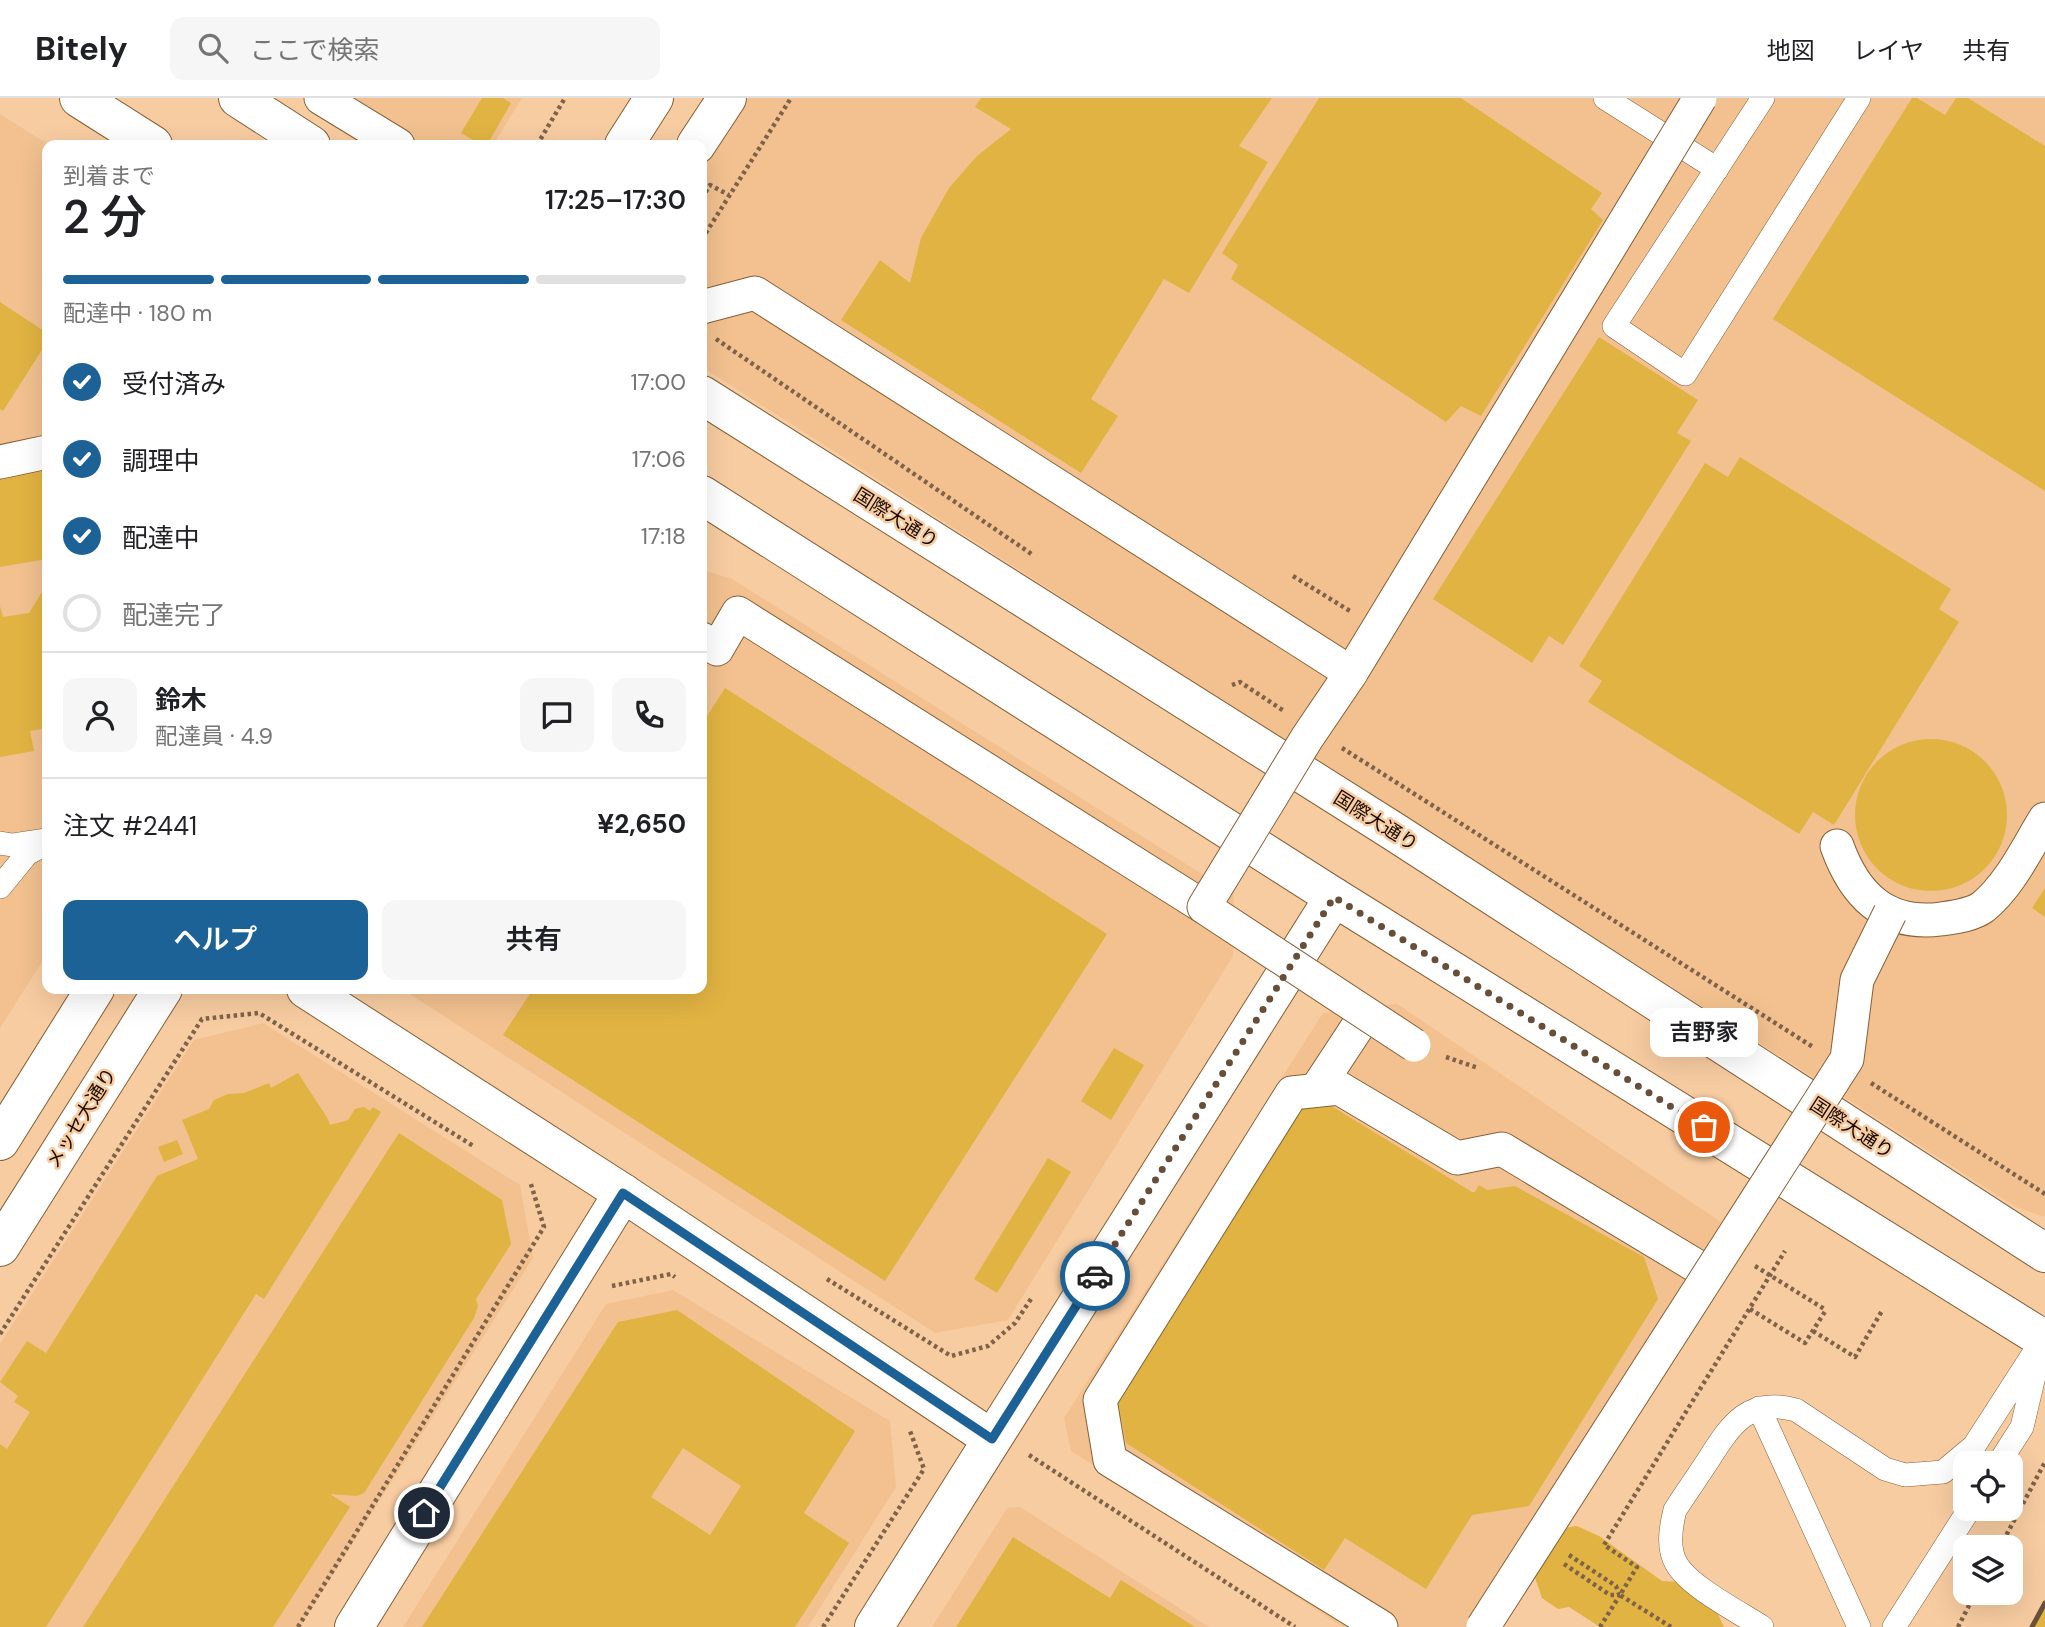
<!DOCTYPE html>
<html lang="ja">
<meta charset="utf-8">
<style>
body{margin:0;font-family:"DM Sans","Noto Sans JP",sans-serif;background:#f6f6f6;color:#202124;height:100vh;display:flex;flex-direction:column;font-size:26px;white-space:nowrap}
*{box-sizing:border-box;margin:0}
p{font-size:23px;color:#757577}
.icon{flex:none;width:38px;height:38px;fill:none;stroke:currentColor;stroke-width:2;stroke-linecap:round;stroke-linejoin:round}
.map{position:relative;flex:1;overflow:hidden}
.details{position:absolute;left:42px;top:42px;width:665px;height:854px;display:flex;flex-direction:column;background:#fff;border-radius:14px;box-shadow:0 7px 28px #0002}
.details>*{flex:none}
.buttons{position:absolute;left:1953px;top:1353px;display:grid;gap:14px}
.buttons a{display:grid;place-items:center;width:70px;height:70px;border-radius:14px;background:#fff;box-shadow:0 7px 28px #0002;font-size:35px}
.pin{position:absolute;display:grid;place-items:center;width:60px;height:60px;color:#fff;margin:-30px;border:4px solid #fff;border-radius:50%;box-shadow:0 2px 7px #0007}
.courier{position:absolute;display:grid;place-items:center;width:70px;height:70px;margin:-35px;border:5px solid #1d6296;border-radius:50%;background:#fff;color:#222;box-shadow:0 2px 9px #0007}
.bubble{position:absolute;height:49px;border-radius:14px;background:#fff;box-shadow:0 7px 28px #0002;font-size:23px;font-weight:600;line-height:49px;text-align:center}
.overview em{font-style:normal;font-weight:600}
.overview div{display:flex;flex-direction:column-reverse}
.overview{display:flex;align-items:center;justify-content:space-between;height:119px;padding:0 21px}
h1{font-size:46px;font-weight:600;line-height:52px}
.bar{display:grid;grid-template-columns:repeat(4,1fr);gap:10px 7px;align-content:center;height:84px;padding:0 21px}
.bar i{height:9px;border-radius:5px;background:#e0e0e0}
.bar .selected{background:#1d6296}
.bar p{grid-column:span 4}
.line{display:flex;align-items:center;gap:18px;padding:0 21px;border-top:2px solid #e0e0e0}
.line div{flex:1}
.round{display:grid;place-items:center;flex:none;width:74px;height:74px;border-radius:14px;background:#f6f6f6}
ol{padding:0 21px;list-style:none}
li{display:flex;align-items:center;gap:21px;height:77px}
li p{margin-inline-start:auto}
li .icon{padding:7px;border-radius:50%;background:#1d6296;color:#fff;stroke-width:4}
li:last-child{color:#757577}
li i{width:38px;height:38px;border:4px solid #e0e0e0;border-radius:50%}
.action{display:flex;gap:14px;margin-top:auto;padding:14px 21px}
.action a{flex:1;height:80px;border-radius:14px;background:#1d6296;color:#fff;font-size:28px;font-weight:600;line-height:80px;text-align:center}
.action a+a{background:#f6f6f6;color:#202124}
header{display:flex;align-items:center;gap:42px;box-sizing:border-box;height:98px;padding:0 35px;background:#fff;border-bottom:2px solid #e0e0e0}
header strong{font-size:33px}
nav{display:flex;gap:38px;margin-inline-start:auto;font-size:24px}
.search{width:490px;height:63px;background:#f6f6f6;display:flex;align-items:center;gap:18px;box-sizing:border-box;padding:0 24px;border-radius:14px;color:#757577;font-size:26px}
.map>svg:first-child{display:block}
</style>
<header>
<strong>Bitely</strong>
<div class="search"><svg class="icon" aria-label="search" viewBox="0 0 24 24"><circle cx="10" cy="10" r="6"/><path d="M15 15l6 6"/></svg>ここで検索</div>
<nav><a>地図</a><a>レイヤ</a><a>共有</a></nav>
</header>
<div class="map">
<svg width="2045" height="1529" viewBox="0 0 2045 1529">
<rect width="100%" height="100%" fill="#f8cca1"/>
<g fill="#f2c18f">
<path d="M334,0H522L493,47H409Z"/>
<path d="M748,0H2045V1119L2016,1109L702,269V72Z"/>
<path d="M0,16L49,47L47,856L0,930Z"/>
<path d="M702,472L732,481L1234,796L1233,858L1008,1222L935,1235L402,891H702Z"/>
<path d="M1397,906L1721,1124L1466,1529H1343L1071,1353L1064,1320L1323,915Z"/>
<path d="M263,925L520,1087L533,1160L300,1529H0V1246L194,942Z"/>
<path d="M673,1192L890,1323L896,1389L808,1529H403L606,1206Z"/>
<path d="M1020,1409L1209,1529H932L1007,1410Z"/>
</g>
<g fill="#e1b342" fill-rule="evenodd">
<path d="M482,0H503L511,5L487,47H482L461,35Z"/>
<path d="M981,0H1272L1239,48L1268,64L1189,195L1164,181L1091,301L1118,318L1081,375L841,222L880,162L910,185L921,140L949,90L977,58L1011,31L975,9Z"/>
<path d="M1319,0H1461L1602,95L1591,111L1603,122L1481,318L1461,308L1446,324L1231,181L1238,167L1222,155Z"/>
<path d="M1912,0H1917L1945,17L1956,0H1968L2045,48V393L1773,221Z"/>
<path d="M0,204L47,235V244L3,313L0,311Z"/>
<path d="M1599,239L1698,302L1677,335L1691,343L1563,547L1549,538L1532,565L1433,501Z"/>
<path d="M47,341L45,431L47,461L0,469V350Z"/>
<path d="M1740,359L1951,491L1939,511L1959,524L1834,727L1813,714L1799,736L1588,604L1602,583L1579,568L1705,365L1728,379Z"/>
<path d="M47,486V630L30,633L34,653L0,659V508L3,519L29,515Z"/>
<path d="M725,590L1107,836L885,1183L503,937L533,891H702V626Z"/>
<circle cx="1931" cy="717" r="76"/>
<path d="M2045,790V819L2032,810Z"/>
<path d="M1114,950L1144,967L1111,1022L1081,1003Z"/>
<path d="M298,975L328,1021L330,1027L348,1022L355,1011L364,1009L370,1013L373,1009L381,1014L264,1201L256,1196L46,1529H0V1346L7,1351L30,1314L14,1304L18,1298L0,1284L27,1243L46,1255L157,1078L198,1061L182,1022L209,1011L214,1002L228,996L244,995L269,985L271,990Z"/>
<path d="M1320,1001L1472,1094H1475L1479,1087L1487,1092L1515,1088L1644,1159L1658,1201L1529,1408L1472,1417L1426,1491L1345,1440L1324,1472L1126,1345L1117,1299L1294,1004Z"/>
<path d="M399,1035L502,1102L511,1146L476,1201L478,1208L474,1220L364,1395L357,1398L330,1396L350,1409L273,1529H83Z"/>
<path d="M177,1042L183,1056L164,1064L158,1049Z"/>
<path d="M1048,1060L1071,1074L997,1195L974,1181Z"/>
<path d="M677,1212L855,1333L804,1415L849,1445L795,1529H422L618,1224ZM683,1350L741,1388L710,1437L651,1399Z"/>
<path d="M1577,1428L1599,1438L1662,1483L1679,1484L1713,1506L1724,1529H1600L1569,1509L1558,1511L1542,1500L1530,1465L1550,1432Z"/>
<path d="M1013,1439L1110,1500L1121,1482L1195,1529H956Z"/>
<path d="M2045,1506V1529H2033Z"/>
</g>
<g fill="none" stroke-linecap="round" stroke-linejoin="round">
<g stroke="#876037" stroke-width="24">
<g id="service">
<path d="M1605,0L1717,71"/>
<path d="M1763,0L1614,228L1685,276L1859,0"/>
<path d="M0,745L12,747L45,742"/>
<path d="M0,789L27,756L47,745"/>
<path d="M1759,1310L1859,1529"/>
<path d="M1999,1365L2022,1329L2039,1257"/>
<path d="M1762,1529C1739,1514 1688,1488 1676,1465C1667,1449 1671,1428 1675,1412C1686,1395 1698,1378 1709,1361C1731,1326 1749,1299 1796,1312L1885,1371L1905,1377L1943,1374L1974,1348L2043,1241"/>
<path d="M1894,1529L1970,1410"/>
</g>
</g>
<g stroke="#876037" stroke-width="35">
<g id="pedestrian">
<path d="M321,0L398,47"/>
<path d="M0,364L47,354"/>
<path d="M702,541L717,551L738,515L1204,809"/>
<path d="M1837,748C1855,798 1886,828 1941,821C1955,819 1972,817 1983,809C2010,787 2027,750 2045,721"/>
<path d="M1316,992L1366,916"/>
<path d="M1381,1529L1110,1362L1100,1302L1292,995L1339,990L1457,1060L1502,1051L1708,1175"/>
</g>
</g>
<g stroke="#876037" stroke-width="40">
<g id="tertiary">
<path d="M79,0L153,47"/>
<path d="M238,0L311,47"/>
<path d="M624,47L654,0"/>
<path d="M696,47L727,0"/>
<path d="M702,297L1393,733L2045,1155"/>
<path d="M702,397L1334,799L2045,1242"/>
<path d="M306,891L623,1095L992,1341"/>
<path d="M0,1043L95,891"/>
<path d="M0,1149L163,891"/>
<path d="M354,1529L623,1095"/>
<path d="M874,1529L1334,799"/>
</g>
</g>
<g stroke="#7e6249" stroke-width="4.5" stroke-dasharray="3.5 3.5" stroke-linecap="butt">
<path d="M537,47L565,0"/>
<path d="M702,100L710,87L729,97"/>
<path d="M702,141L791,0"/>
<path d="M716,241L1033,457"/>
<path d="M1293,478L1350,513"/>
<path d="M1232,587L1240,584L1284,613"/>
<path d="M1342,650L1813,949"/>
<path d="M1446,959L1478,970"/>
<path d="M1871,985L2045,1096"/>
<path d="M827,1181L951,1258L988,1248L1015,1225L1031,1201"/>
<path d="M612,1188L671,1176L675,1179"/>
<path d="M1750,1211L1805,1245L1826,1212"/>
<path d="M1813,1233L1855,1259L1883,1211"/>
<path d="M0,1236L202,921L259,915L475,1049"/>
<path d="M1029,1357L1295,1529"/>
<path d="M2000,1449L2045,1364"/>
<path d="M1569,1457L1616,1488L1619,1496"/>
<path d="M1564,1466L1610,1497H1620"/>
<path d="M298,1529L544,1129L530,1083"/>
<path d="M823,1529L924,1371L910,1333"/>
<path d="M1600,1529L1620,1497"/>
<path d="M1671,1529L1620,1497L1637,1469L1604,1447L1785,1153"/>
<path d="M1958,1529L1976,1494"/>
</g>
<use href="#service" stroke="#fff" stroke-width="23"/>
<use href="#pedestrian" stroke="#fff" stroke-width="33"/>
<use href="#tertiary" stroke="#fff" stroke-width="38"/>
<path stroke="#6a513b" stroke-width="5" d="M2032,1529L2045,1505"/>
<g stroke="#876037" stroke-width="35" stroke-linecap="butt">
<g id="pedestrian-bridge">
<path d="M702,209L755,195L1351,575"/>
<path d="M1414,947L1204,809L1307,640L1351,575L1700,0"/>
<path d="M1483,1529L1847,961L1857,882L1890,815"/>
</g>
</g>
<path stroke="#7e6249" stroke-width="4.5" stroke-dasharray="3.5 3.5" stroke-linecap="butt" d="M1755,1168L1826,1212"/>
<use href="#pedestrian-bridge" stroke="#fff" stroke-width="33"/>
</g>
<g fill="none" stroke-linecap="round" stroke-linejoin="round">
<path stroke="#664e38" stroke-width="7" stroke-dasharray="0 12.6" d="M1095,1178L1334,799L1704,1029"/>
<path stroke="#1d6296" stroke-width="9" d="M424,1415L623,1095L992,1341L1095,1178"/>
</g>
<g text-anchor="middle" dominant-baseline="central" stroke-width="5" stroke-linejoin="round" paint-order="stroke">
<g font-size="19" fill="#180a00" stroke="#f8cca1">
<text transform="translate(896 420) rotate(32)">国際大通り</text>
<text transform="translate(1376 723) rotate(32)">国際大通り</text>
<text transform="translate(81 1020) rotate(-58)">メッセ大通り</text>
<text transform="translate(1852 1030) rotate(33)">国際大通り</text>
</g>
</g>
</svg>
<div class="buttons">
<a><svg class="icon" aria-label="locate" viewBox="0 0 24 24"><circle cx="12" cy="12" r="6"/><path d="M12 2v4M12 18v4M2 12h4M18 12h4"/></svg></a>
<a><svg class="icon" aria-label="layers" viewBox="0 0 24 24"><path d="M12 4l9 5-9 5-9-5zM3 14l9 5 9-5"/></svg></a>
</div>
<div class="pin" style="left:1704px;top:1029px;background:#ea580c"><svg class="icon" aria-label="bag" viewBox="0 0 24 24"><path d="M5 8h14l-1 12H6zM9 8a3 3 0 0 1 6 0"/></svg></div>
<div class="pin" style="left:424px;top:1415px;background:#1f2937"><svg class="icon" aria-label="home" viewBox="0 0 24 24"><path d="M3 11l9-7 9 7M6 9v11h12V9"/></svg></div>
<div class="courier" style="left:1095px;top:1178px"><svg class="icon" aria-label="car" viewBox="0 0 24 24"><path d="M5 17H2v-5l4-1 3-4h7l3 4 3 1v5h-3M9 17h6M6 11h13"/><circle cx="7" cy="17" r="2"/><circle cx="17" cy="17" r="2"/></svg></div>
<div class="bubble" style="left:1650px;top:910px;width:108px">吉野家</div>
<section class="details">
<div class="overview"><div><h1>2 分</h1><p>到着まで</p></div><em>17:25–17:30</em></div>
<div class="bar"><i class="selected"></i><i class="selected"></i><i class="selected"></i><i></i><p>配達中 · 180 m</p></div>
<ol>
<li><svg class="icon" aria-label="check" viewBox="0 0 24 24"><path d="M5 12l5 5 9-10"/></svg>受付済み<p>17:00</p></li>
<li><svg class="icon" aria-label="check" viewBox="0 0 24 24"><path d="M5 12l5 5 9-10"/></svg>調理中<p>17:06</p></li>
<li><svg class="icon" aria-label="check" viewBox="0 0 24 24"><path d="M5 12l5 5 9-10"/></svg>配達中<p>17:18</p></li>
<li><i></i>配達完了</li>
</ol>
<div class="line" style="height:126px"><a class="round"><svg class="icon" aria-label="person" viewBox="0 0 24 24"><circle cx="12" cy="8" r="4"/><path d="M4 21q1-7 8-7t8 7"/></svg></a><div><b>鈴木</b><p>配達員 · 4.9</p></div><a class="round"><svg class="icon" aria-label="chat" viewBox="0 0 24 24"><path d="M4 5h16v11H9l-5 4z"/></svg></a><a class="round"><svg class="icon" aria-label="phone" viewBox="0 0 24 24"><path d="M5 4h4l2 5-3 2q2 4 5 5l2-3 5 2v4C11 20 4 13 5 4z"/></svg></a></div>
<div class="line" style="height:91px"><div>注文 #2441</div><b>¥2,650</b></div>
<div class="action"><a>ヘルプ</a><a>共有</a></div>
</section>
</div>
